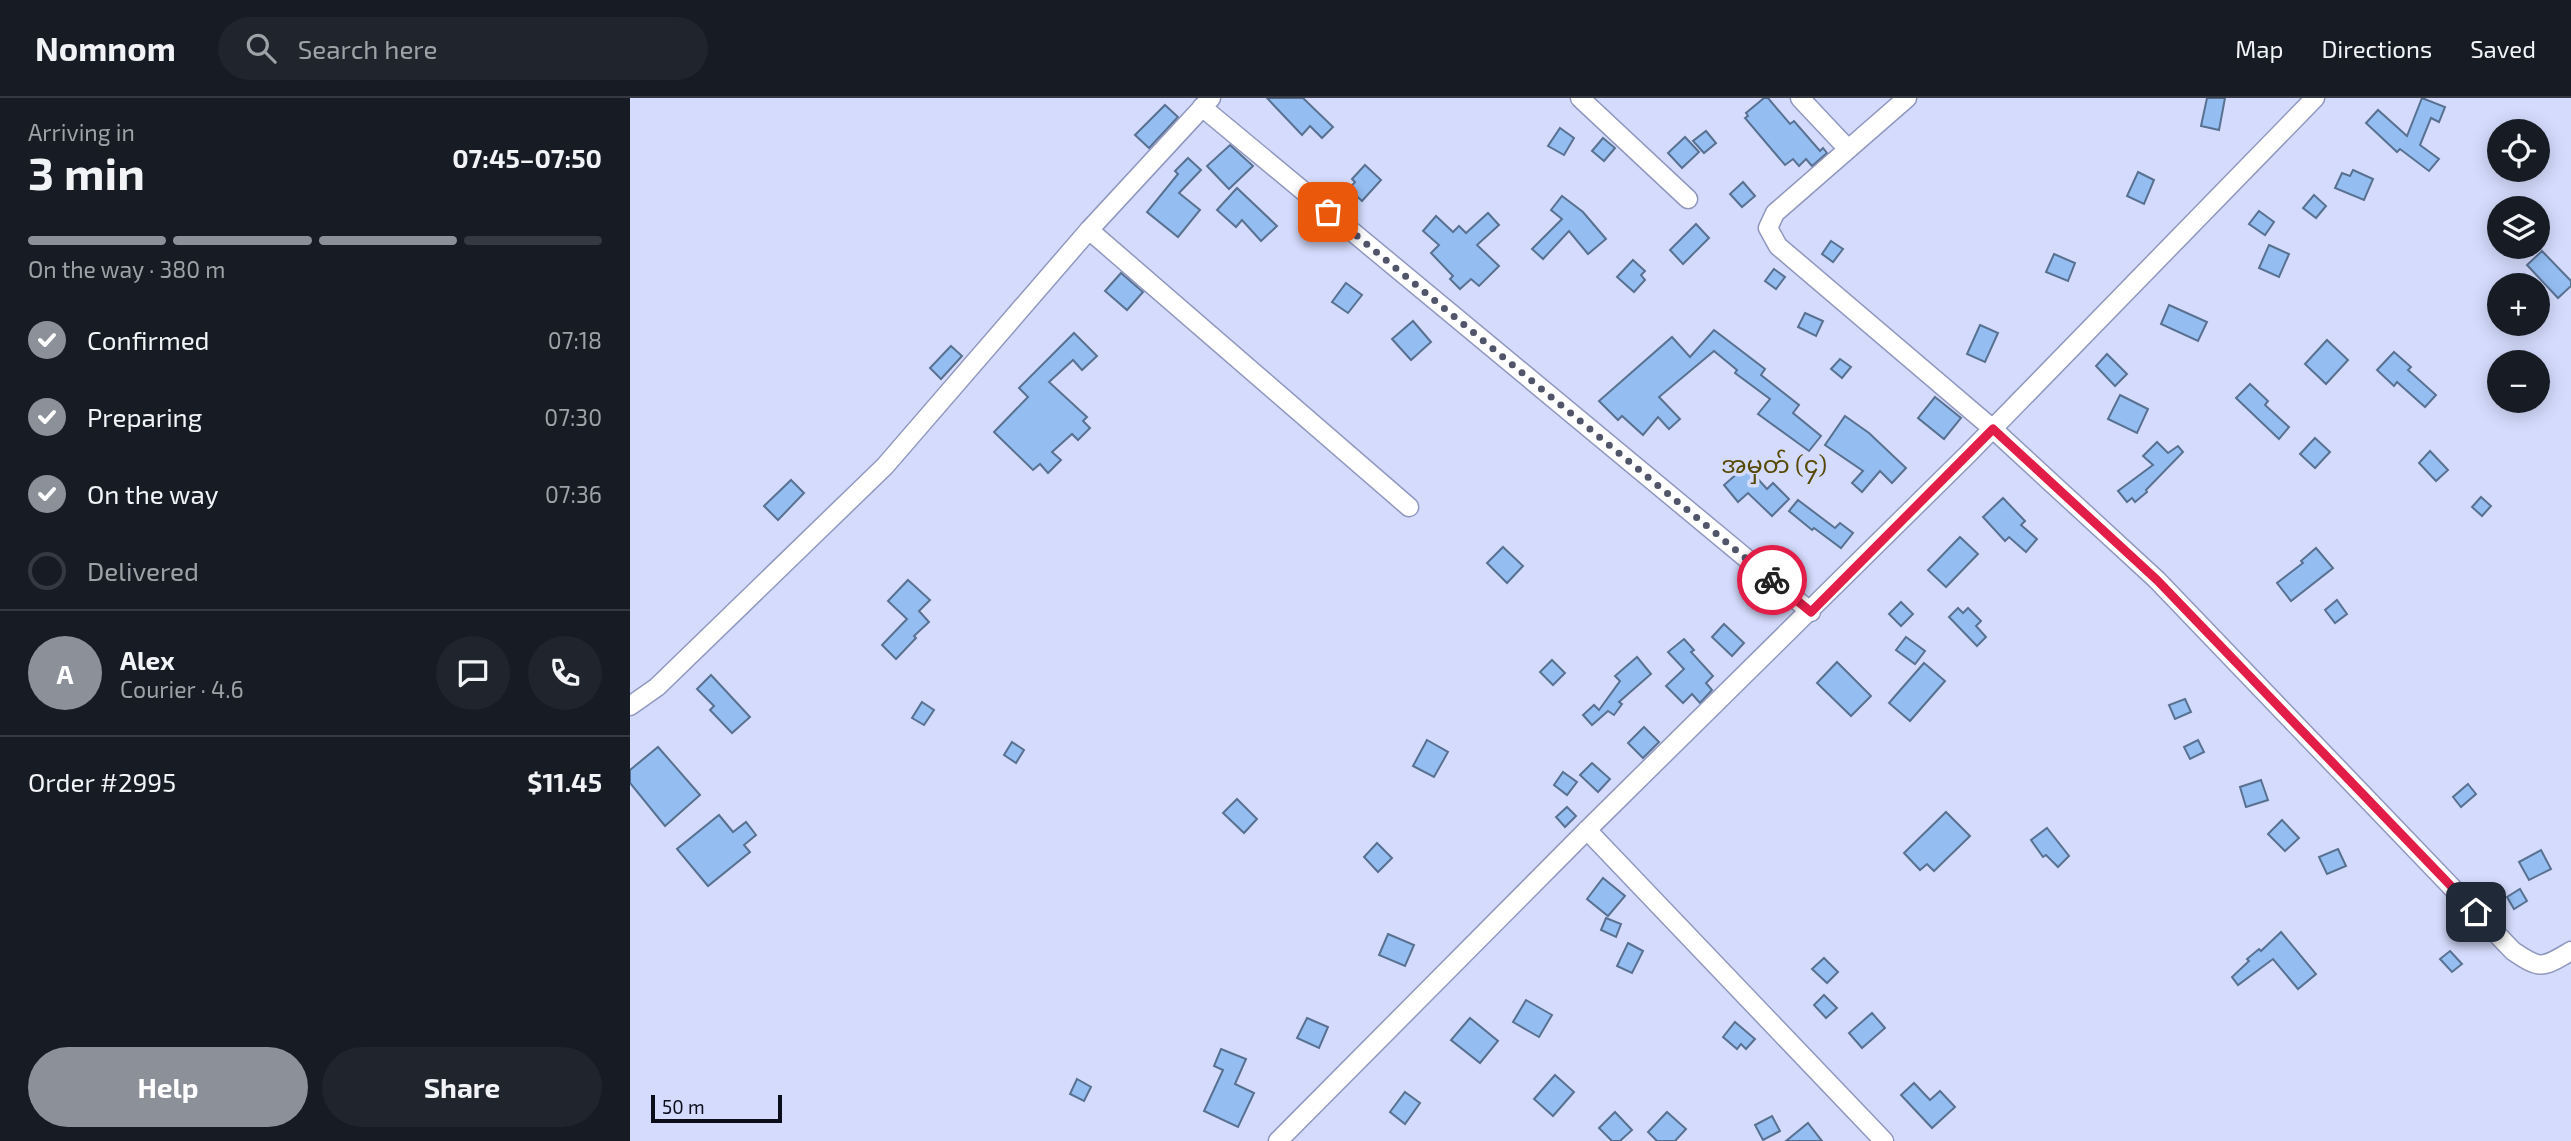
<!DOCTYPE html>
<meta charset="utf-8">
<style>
body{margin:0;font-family:"Exo 2","Noto Sans Myanmar",sans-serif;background:#20242c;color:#f1f3f6;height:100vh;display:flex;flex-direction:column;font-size:26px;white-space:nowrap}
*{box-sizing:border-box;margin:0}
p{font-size:23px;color:#9ea1a6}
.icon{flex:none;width:38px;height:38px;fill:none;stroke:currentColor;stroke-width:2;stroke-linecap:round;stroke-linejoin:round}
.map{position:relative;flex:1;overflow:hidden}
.drawer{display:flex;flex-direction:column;background:#171b24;width:630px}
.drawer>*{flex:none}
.fabs{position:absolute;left:1857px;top:21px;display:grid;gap:14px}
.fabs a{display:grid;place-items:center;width:63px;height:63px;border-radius:50%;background:#171b24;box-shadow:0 4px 18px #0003;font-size:35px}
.scale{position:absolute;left:21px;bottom:18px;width:131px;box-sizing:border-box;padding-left:7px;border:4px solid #0b0d1b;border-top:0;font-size:19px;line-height:24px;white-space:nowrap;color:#0b0d1b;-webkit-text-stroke:5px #d4dbfc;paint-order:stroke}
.pin{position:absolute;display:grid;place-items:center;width:60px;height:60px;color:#fff;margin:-30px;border-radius:14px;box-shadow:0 4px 10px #0006}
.courier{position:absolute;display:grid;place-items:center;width:70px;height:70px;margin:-35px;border:5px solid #e11d48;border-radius:50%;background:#fff;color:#222;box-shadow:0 2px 9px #0007}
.headline em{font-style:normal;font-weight:700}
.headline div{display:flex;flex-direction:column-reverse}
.headline{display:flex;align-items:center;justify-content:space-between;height:119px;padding:0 28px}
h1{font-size:46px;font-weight:700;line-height:52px}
.bar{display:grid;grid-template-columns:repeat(4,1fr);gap:10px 7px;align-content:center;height:84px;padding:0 28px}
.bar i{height:9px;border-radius:5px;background:#363941}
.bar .on{background:#8c9099}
.bar p{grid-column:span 4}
.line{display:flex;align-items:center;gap:18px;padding:0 28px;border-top:2px solid #363941}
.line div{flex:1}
.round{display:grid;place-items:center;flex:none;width:74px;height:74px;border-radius:37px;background:#20242c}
ol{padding:0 28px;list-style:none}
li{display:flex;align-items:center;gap:21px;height:77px}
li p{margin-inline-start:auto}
li .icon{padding:7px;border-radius:50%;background:#8c9099;color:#fff;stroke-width:4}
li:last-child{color:#9ea1a6}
li i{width:38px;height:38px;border:4px solid #363941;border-radius:50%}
.action{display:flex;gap:14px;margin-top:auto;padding:14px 28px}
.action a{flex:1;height:80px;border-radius:42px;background:#8c9099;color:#fff;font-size:28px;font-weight:700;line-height:80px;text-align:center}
.action a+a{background:#20242c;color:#f1f3f6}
header{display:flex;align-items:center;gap:42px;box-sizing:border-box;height:98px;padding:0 35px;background:#171b24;border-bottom:2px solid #363941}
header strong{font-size:33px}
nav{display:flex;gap:38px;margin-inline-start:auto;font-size:24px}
.search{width:490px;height:63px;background:#20242c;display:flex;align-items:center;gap:18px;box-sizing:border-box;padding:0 24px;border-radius:38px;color:#9ea1a6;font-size:26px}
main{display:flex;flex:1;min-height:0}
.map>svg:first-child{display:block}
</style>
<header>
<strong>Nomnom</strong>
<div class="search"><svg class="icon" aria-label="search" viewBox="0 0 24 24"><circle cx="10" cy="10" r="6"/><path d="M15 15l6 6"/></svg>Search here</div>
<nav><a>Map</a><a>Directions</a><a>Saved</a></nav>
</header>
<main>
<section class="drawer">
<div class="headline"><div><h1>3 min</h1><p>Arriving in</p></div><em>07:45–07:50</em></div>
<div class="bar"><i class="on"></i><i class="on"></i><i class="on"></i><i></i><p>On the way · 380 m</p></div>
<ol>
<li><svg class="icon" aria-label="check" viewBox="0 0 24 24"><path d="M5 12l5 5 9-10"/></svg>Confirmed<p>07:18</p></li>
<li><svg class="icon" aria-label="check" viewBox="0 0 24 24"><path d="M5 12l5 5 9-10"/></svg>Preparing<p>07:30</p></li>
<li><svg class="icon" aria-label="check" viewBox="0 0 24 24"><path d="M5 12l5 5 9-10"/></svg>On the way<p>07:36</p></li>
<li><i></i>Delivered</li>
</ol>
<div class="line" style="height:126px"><b class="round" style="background:#8c9099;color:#fff">A</b><div><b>Alex</b><p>Courier · 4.6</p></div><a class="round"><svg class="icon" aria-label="chat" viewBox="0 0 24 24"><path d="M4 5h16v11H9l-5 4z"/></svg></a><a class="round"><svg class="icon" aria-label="phone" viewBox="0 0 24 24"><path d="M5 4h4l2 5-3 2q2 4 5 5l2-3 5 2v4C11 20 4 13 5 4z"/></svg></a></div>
<div class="line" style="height:91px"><div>Order #2995</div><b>$11.45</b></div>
<div class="action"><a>Help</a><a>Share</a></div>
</section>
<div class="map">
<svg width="1941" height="1043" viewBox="0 0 1941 1043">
<rect width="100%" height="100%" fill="#d4dbfc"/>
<g fill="#94bdf2" stroke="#597191" stroke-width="2">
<path d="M637,0H673L703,29L692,40L680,28L672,37Z"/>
<path d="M1134,0H1138L1160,26L1164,23L1190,53L1193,50L1197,55L1182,68L1176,61L1169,68L1163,61L1155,67L1115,20L1118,18L1116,15Z"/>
<path d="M1577,0H1595L1589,32L1571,28Z"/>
<path d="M1792,0L1815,9L1809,24L1801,20L1790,47L1809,61L1799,73L1770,51L1767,54L1736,25L1748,12L1777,38Z"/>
<path d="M535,7L548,19L519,50L505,37Z"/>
<path d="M930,30L944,40L934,57L918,48Z"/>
<path d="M1076,33L1086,45L1074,55L1063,43Z"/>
<path d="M1055,39L1069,54L1052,70L1038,55Z"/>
<path d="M973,40L985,50L974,63L962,53Z"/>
<path d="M600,47L623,68L599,91L577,68Z"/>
<path d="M558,60L571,72L549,95L570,112L548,139L517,114L548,76L545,73Z"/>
<path d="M735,67L751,82L732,103L719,91L725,84L722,81Z"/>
<path d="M1723,72L1743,81L1734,102L1705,90L1712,75L1720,78Z"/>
<path d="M1508,74L1524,82L1514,106L1497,98Z"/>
<path d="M1113,84L1125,98L1112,109L1100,96Z"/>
<path d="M607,90L647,128L631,143L612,122L606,129L587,112Z"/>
<path d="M1684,97L1696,108L1686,120L1673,110Z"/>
<path d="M932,98L953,114L976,141L958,156L939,133L913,161L902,151L932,121L921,112Z"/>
<path d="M1629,113L1644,124L1635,137L1619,126Z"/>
<path d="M858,115L869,127L847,147L869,168L849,188L841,181L830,191L820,181L823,178L801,155L809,147L793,133L806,118L823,134L829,128L836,135Z"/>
<path d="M1066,126L1079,140L1053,166L1040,152Z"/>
<path d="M1201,143L1213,151L1203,164L1192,156Z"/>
<path d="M1639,147L1659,156L1649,179L1629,170Z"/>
<path d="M1912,153L1941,183V188L1928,200L1897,167Z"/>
<path d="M1424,156L1445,165L1438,183L1416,174Z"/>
<path d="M1003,162L1015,173L1011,177L1015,182L1004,194L987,179Z"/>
<path d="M1144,171L1155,179L1146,191L1135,183Z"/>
<path d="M491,175L513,194L497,212L475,193Z"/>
<path d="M716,185L732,197L718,215L702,204Z"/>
<path d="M1539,207L1577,224L1568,243L1531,226Z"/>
<path d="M1175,215L1193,223L1186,238L1168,229Z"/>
<path d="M783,223L801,244L781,262L762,241Z"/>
<path d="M1350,227L1368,235L1355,264L1337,256Z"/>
<path d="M1084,232L1135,271L1131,277L1169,307L1163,315L1191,338L1179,353L1128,316L1140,301L1105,275L1107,272L1084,253L1029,299L1050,321L1039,331L1028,319L1013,337L992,318L988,322L969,303L1042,239L1060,259Z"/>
<path d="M444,235L467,258L452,272L443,262L419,284L457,319L453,323L460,330L448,342L442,336L422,354L431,362L418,375L410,366L403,372L364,334L398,299L389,290Z"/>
<path d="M1697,242L1718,262L1696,286L1675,266Z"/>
<path d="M321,248L332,258L311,281L300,270Z"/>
<path d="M1764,254L1781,269L1778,272L1806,297L1795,309L1767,284L1764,288L1747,272Z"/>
<path d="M1477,256L1497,276L1485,288L1466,268Z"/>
<path d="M1210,261L1221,269L1212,280L1201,271Z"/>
<path d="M1620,286L1638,303L1635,307L1659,329L1649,341L1606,300Z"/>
<path d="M1490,297L1518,311L1507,335L1478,321Z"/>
<path d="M1305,299L1331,320L1314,341L1288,320Z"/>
<path d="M1215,318L1239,335L1276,370L1262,385L1250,373L1232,394L1222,385L1233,373L1195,347Z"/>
<path d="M1685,340L1700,354L1685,370L1670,356Z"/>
<path d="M1527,344L1538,355L1548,348L1553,354L1516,392L1517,394L1505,404L1502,400L1497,404L1488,393L1523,367L1513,358Z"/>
<path d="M1800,353L1818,372L1806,383L1789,365Z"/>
<path d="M1116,368L1137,391L1143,385L1159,401L1142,418L1118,395L1108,404L1094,387Z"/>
<path d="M161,382L174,395L148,422L134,408Z"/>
<path d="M1851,399L1861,408L1852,418L1842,409Z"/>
<path d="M1373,400L1395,423L1391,427L1407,441L1396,454L1379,439L1375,443L1353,419Z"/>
<path d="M1168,402L1205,430L1210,425L1223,435L1211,450L1184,430L1182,432L1159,413Z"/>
<path d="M1330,439L1348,456L1316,489L1298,472Z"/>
<path d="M873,449L893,468L877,485L857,465Z"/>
<path d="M1686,450L1703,470L1661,503L1647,485L1673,465L1671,463Z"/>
<path d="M278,482L300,502L289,513L299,524L284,538L286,540L266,561L252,547L277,521L258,503Z"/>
<path d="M1707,502L1717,516L1705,525L1695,512Z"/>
<path d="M1271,504L1283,516L1271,528L1259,516Z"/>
<path d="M1328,510L1333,515L1338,510L1351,523L1346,528L1356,539L1347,548L1319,519Z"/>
<path d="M1094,526L1114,545L1102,558L1082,539Z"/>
<path d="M1276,539L1295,553L1285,566L1266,552Z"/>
<path d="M1054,541L1064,552L1061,554L1083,578L1076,585L1082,592L1070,605L1062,596L1053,605L1036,588L1054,571L1038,554Z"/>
<path d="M1007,559L1021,576L989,604L992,606L984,617L978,613L962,627L953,617L964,607L969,612L990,583L985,578Z"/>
<path d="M922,562L935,575L923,587L910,574Z"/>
<path d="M1207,564L1241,598L1221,618L1187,585Z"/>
<path d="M1294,565L1315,583L1280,623L1259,605Z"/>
<path d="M81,577L120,619L102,635L80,612L84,608L67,591Z"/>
<path d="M1555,601L1561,614L1545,621L1539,607Z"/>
<path d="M292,604L304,612L294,627L282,620Z"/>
<path d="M1014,629L1029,644L1013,660L998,645Z"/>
<path d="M797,642L818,654L804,679L783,668Z"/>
<path d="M1568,642L1574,654L1560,661L1554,649Z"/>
<path d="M382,644L394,652L386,665L374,657Z"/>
<path d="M28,649L70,697L35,728L0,685V672Z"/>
<path d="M962,665L980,681L968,694L950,677Z"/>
<path d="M933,674L947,684L937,697L924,687Z"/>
<path d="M1631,682L1638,702L1616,709L1610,689Z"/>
<path d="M1838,686L1846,696L1831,709L1823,699Z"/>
<path d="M607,701L627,721L614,735L593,715Z"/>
<path d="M937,709L946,718L935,729L926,719Z"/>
<path d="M1316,714L1340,738L1304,773L1297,766L1290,772L1274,755Z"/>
<path d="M89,717L103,734L116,724L126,737L114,747L120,754L78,788L47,751Z"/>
<path d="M1652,722L1669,740L1655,753L1638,736Z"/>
<path d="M1417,730L1439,758L1428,769L1416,757L1413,759L1401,742Z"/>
<path d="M747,745L762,760L748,774L734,759Z"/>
<path d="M1708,751L1716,768L1697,776L1689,759Z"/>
<path d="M1911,752L1921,771L1899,782L1889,764Z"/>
<path d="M973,780L995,798L978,818L957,801Z"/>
<path d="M1890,791L1897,803L1884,811L1877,799Z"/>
<path d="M976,820L991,826L986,839L971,832Z"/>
<path d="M1651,834L1686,876L1668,891L1643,861L1608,887L1602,879L1619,863L1617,861L1629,851L1631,853Z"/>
<path d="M758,836L784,847L775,868L749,857Z"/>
<path d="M998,845L1013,853L1002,875L987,868Z"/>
<path d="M1820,853L1832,866L1822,874L1810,861Z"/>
<path d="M1194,860L1208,874L1197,885L1182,871Z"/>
<path d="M1194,897L1207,910L1196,920L1184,907Z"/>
<path d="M896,902L922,917L909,939L883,924Z"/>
<path d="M1242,915L1255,930L1232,950L1219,935Z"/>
<path d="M677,920L698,929L689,950L667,940Z"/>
<path d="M840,920L868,943L850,965L821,942Z"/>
<path d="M1105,924L1125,941L1116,951L1111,946L1107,951L1093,939Z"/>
<path d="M591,951L616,961L605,986L624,995L608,1029L574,1013L593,972L584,968Z"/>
<path d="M925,977L944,994L923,1018L904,1001Z"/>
<path d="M447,981L461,989L454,1003L440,996Z"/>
<path d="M1284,985L1300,1002L1310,993L1325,1009L1302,1030L1271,997Z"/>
<path d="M775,994L790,1005L775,1026L760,1014Z"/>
<path d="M985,1014L1002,1032L990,1043H982L969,1030Z"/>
<path d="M1037,1014L1056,1031L1045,1043H1027L1018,1034Z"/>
<path d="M1142,1018L1150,1033L1133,1042L1125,1027Z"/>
<path d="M1178,1025L1192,1043H1156Z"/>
</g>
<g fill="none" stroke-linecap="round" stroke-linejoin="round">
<g stroke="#9198bf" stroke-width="21">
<g id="minor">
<path d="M950,0L1058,101"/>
<path d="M1170,0L1218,51"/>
<path d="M1277,0L1145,115L1138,130L1148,148L1363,331L1527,482L1883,853C1911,872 1912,870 1941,853"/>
<path d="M572,9L1181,514"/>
<path d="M459,132L779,409"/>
<path d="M0,608L27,589L255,368L459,132L581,0"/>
<path d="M957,732L1254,1043"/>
<path d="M648,1043L957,732L1338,356L1685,0"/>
</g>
</g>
<use href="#minor" stroke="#fff" stroke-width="18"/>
</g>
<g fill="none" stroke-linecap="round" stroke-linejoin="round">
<path stroke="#51556a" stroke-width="7" stroke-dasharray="0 12.6" d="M698,114L1142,482"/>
<path stroke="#e11d48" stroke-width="9" d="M1142,482L1181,514L1363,331L1527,482L1846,814"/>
</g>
<g text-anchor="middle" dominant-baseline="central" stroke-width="7" stroke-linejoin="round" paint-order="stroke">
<g font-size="24" fill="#564805" stroke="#d4dbfc">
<text x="1144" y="365">အမှတ် (၄)</text>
</g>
</g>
</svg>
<div class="fabs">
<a><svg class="icon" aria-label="locate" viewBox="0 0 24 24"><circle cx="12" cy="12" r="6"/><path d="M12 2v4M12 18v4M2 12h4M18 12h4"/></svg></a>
<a><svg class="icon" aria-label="layers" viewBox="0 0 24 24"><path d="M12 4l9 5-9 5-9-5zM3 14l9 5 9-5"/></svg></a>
<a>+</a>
<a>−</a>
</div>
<div class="scale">50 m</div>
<div class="pin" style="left:698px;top:114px;background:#ea580c"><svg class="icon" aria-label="bag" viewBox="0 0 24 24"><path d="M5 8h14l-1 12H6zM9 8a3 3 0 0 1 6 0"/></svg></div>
<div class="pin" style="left:1846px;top:814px;background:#1f2937"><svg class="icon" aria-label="home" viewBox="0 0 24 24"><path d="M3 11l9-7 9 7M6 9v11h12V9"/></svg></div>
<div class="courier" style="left:1142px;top:482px"><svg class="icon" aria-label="bike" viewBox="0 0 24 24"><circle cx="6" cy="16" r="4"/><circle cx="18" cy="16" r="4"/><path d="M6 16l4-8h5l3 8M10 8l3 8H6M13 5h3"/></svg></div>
</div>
</main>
